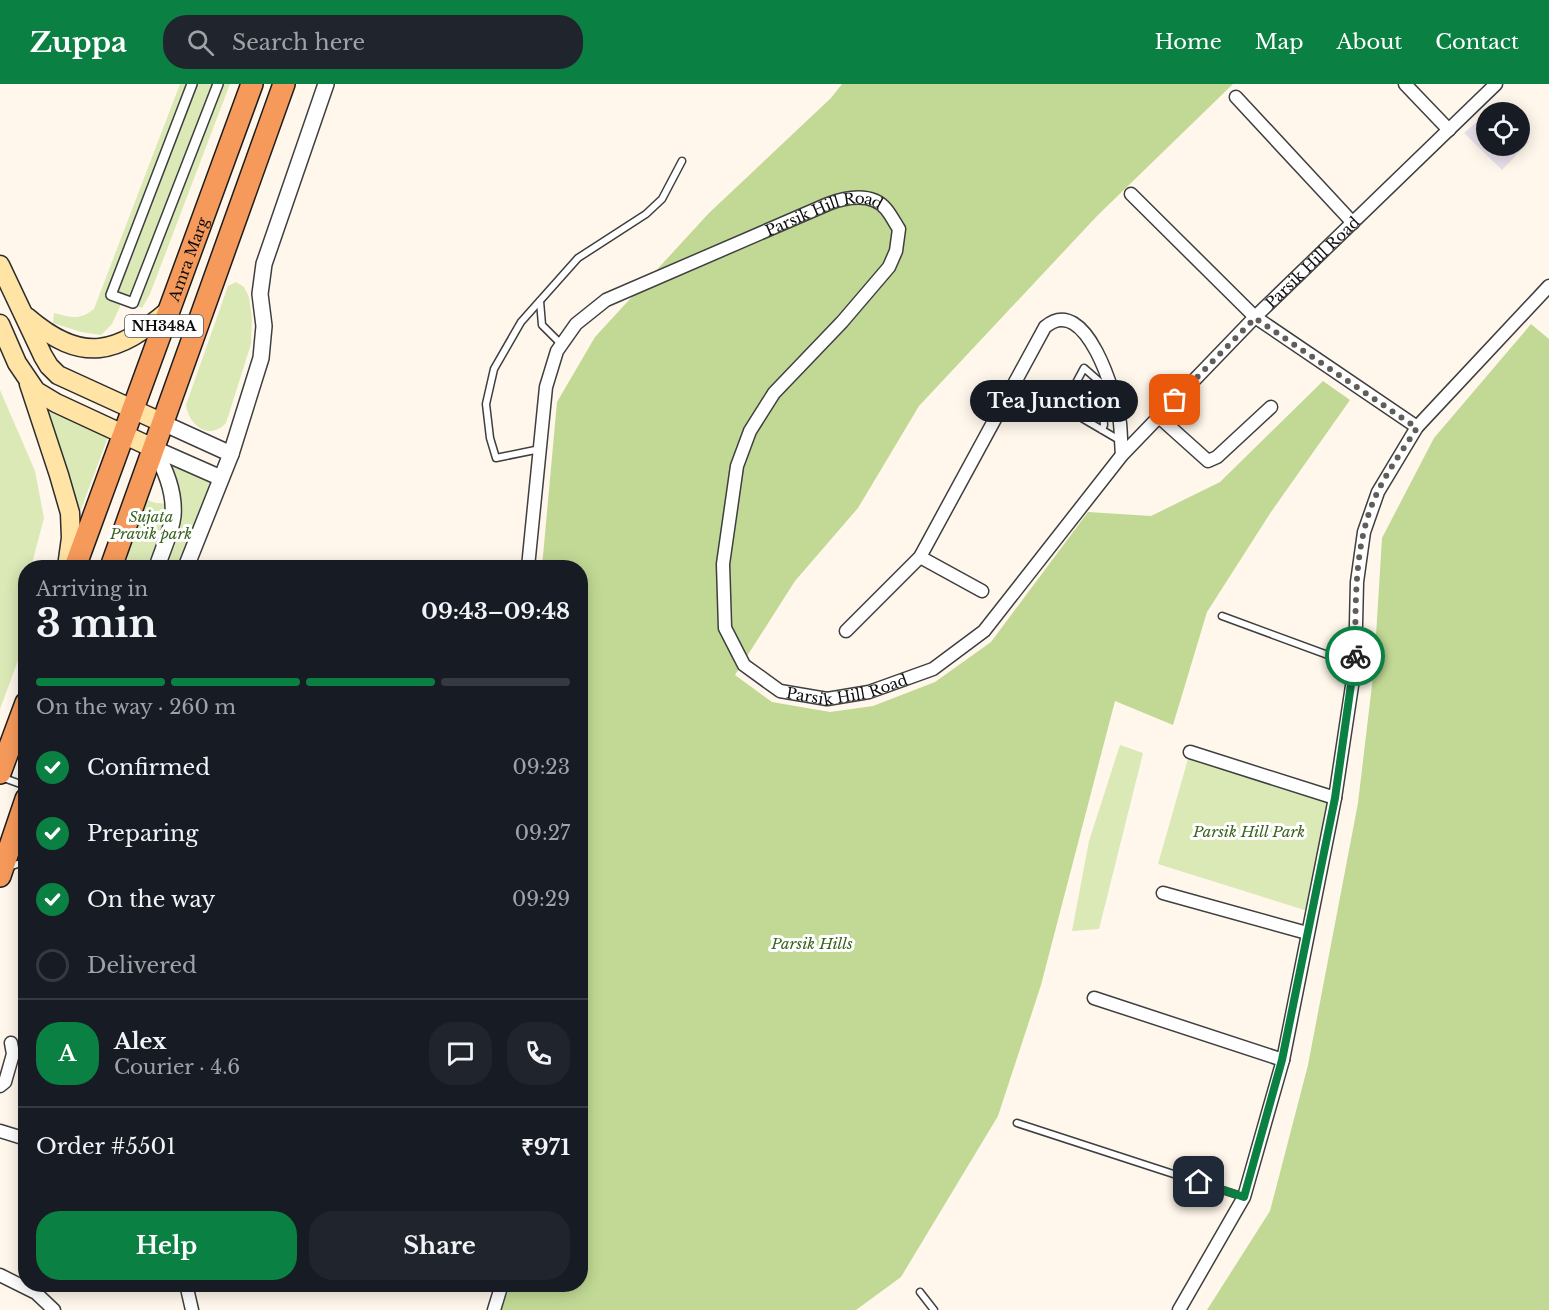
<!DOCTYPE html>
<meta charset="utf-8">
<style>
body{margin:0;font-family:"Libre Baskerville",serif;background:#20242c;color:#f1f3f6;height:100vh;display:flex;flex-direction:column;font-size:22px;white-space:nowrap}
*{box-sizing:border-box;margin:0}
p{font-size:20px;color:#9ea1a6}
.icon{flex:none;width:33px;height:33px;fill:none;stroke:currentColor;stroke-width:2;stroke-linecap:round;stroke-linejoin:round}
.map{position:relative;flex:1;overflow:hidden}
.details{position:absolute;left:18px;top:476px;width:570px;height:732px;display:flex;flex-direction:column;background:#171b24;border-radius:24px;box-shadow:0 3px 15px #0003}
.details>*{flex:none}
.controls{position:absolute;left:1476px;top:18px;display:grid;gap:12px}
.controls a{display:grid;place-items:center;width:54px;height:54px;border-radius:50%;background:#171b24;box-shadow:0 3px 15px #0003;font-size:30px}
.pin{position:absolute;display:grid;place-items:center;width:51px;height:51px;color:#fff;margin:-26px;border-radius:12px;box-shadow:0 3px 9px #0006}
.courier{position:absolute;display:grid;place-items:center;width:60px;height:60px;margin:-30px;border:4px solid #0b8043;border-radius:50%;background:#fff;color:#222;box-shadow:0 2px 8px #0007}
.bubble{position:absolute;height:42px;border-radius:21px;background:#171b24;box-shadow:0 3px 15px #0003;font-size:20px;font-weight:700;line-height:42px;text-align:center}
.overview em{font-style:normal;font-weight:700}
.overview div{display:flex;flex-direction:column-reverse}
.overview{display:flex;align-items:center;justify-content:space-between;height:102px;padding:0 18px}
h1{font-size:39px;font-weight:700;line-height:45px}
.bar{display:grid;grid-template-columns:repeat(4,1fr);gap:9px 6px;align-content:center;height:72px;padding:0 18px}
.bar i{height:8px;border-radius:4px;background:#363941}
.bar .active{background:#0b8043}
.bar p{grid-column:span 4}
.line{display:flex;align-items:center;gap:15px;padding:0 18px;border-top:2px solid #363941}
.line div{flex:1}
.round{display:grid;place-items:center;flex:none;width:63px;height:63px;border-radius:24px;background:#20242c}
ol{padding:0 18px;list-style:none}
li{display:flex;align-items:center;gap:18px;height:66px}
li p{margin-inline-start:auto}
li .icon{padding:6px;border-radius:50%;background:#0b8043;color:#fff;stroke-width:4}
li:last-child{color:#9ea1a6}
li i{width:33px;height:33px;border:3px solid #363941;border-radius:50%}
.button{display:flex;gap:12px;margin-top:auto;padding:12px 18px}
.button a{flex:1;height:69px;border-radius:24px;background:#0b8043;color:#fff;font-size:24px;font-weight:700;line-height:69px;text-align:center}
.button a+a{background:#20242c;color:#f1f3f6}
header{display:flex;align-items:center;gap:36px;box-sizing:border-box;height:84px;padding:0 30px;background:#0b8043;color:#fff}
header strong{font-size:28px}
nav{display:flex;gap:33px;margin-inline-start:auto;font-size:21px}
.search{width:420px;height:54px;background:#20242c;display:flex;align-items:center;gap:15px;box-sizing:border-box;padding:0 21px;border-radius:24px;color:#9ea1a6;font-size:22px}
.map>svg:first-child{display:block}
</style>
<header>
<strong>Zuppa</strong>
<div class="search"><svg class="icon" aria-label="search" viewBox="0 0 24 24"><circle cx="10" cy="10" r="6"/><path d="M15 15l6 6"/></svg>Search here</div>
<nav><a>Home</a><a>Map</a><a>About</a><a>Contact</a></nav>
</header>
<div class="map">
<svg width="1549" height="1226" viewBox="0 0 1549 1226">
<rect width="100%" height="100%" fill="#fff7eb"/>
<path fill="#e8e0eb" d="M1486,30V62H1520V48L1529,58L1502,86L1464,49Z"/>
<g fill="#dae9b6">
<path d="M180,0H230L150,210L142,224L123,216L112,240L101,251L81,248L53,239L54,229C71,233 79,237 94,225Z"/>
<path d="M236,198L244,203L249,213L252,234L251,260L226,339C209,357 189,342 186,321L228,202Z"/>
<path d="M0,306L35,387L44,434L31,483H26L25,502L18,530L25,535V554L23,563L0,625Z"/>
<path d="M45,326L108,353L80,428Z"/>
<path d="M166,377L212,398L181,483H166L180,435L176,399Z"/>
<path d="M137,411L155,419L172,420L157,483H125Z"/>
<path d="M1120,661L1143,669L1099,845L1072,847L1089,757Z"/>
<path d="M1190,668L1335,714L1311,828L1158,780Z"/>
</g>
<g fill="#c1d995">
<path d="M842,0H1233L1097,132L919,322L858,424L795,497L735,591L772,618L830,628L873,622L935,598L991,558L1088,428L1151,432L1220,398L1323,297L1350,316L1271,428L1207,528L1173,641L1115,617L1041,901L998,1032L901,1193L856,1226H501L511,1200H580V483H542L557,318L595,253L709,129L831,14Z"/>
<path d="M1531,240L1549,255V1226H1207L1270,1127L1308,981L1358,719L1374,584L1382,454L1434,354Z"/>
</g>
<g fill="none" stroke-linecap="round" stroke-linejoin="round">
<g stroke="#3f3f3f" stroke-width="9">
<g id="service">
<path d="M540,217L542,241L561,260"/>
<path d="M1102,346L1104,341L1100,298L1084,284L1063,323L1121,357"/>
<path d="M540,365L496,374L490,354L486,320L494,285L521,238L578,174L646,130L662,115L682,77"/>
<path d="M1222,532L1355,581"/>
<path d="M1,693L26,702"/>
<path d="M9,783L26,777"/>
<path d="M1017,1039L1244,1113"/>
<path d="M920,1208L934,1226"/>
</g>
</g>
<g stroke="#3f3f3f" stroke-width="12">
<path id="pedestrian" d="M192,0L111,211L133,219L218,0"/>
</g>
<g stroke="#3f3f3f" stroke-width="15">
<g id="minor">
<path d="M1405,0L1449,46"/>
<path d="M1236,13L1353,139"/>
<path d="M1131,110L1255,233L1417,343"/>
<path d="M1159,333L1208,377L1217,373L1271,323"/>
<path id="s1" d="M528,483L546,303L557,267L576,240L606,216L828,120C846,113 872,108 886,125C891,131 895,139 899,145L896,167L889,183L842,238L774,309L750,347L737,382L723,480L725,544L744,581L780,607L827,615L869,608L933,585L984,547L1122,371L1255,233L1496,0"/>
<path d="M982,507L920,473L1045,243C1086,208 1116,311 1120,339C1121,349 1121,360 1122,371"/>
<path d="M846,547L920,473"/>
<path d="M1190,668L1335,714"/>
<path d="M1163,809L1307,849"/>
<path d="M1094,914L1283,976"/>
<path d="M0,1002L5,998L13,970L11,959"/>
<path d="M0,1047L26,1055"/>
<path d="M0,1191L36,1209L54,1226"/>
<path d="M186,1200L192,1226"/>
<path d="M494,1226L502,1200"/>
<path d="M1179,1226L1244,1113L1283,976L1335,714L1355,582L1357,498L1364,448L1378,408L1417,343L1549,202"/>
</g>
</g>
<g stroke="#3f3f3f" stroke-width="18">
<g id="tertiary">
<path d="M163,339L231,370L186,483"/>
<path d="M153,364C165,384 175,409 173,432C171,449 162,467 157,483"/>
<path d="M153,364L221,394"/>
<path d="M231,370L261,274L264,242L260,210L264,180L326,0"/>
</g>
</g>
<g stroke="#2e2e2e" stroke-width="21">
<g id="secondary">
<path d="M0,181L43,272L49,282L58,291L163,339"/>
<path d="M27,233C83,281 117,270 169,226"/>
<path d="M0,240L17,279L36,307L56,319L153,364"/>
<path d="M29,300L59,391L70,429L71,454L67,483"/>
</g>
</g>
<g stroke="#1d1d1d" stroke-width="24">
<g id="trunk">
<path id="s2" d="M75,483L252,0"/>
<path d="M111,483L284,0"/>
<path d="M0,689L26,619"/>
<path d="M0,792L26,715"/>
</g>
</g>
<use href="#service" stroke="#fff" stroke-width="6"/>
<use href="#pedestrian" stroke="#fff" stroke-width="9"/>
<use href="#minor" stroke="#fff" stroke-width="12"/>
<use href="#tertiary" stroke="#fff" stroke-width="15"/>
<use href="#secondary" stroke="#ffe4a6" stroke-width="18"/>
<use href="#trunk" stroke="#f69a5b" stroke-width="21"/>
</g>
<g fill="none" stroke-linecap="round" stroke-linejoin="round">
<path stroke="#615e5a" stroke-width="6" stroke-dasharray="0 10.8" d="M1175,316L1255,234L1417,344C1404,364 1389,385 1378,407C1353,458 1356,518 1355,572"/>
<path stroke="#0b8043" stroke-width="8" d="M1199,1098L1244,1113L1282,976L1335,714L1355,572"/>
</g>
<g text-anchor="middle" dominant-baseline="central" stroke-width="6" stroke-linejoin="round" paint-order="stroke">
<rect fill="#fff" stroke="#555" stroke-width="1.5" x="125" y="231" width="78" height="22" rx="4.5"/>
<g font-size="14" font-weight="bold" fill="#0c0c0c">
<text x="164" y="242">NH348A</text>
</g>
<g font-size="15" fill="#0c0c0c" stroke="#fff">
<text stroke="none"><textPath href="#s1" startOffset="526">Parsik Hill Road</textPath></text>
<text stroke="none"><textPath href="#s2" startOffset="328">Amra Marg</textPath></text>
<text stroke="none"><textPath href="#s1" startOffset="1876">Parsik Hill Road</textPath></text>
<text stroke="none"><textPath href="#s1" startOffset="1228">Parsik Hill Road</textPath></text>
</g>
<g font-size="15" font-style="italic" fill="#39631d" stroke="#fff">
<text x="151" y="432">Sujata<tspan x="151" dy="17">Pravik park</tspan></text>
<text x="1249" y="747">Parsik Hill Park</text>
<text x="812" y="859">Parsik Hills</text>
</g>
</g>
</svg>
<div class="controls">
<a><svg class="icon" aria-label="locate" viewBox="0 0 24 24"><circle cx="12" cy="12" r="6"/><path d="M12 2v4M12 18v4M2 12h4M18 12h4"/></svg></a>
</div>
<div class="pin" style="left:1175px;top:316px;background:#ea580c"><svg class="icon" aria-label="bag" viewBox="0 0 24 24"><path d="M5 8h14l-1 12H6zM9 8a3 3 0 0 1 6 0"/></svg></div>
<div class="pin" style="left:1199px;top:1098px;background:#1f2937"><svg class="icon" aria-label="home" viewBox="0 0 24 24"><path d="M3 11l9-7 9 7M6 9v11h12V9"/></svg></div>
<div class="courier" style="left:1355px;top:572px"><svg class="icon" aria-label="bike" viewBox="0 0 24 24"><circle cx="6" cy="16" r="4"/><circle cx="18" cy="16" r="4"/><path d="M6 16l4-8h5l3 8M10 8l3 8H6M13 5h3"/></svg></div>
<div class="bubble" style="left:970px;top:296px;width:168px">Tea Junction</div>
<section class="details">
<div class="overview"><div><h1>3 min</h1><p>Arriving in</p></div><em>09:43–09:48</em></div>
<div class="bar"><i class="active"></i><i class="active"></i><i class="active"></i><i></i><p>On the way · 260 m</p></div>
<ol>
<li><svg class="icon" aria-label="check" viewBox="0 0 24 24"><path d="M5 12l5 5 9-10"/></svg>Confirmed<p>09:23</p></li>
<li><svg class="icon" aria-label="check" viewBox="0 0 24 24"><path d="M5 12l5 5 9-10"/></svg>Preparing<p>09:27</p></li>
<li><svg class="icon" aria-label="check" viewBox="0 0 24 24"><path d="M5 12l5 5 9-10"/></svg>On the way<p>09:29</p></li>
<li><i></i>Delivered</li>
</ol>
<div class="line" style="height:108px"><b class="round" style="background:#0b8043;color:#fff">A</b><div><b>Alex</b><p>Courier · 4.6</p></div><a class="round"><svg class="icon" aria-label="chat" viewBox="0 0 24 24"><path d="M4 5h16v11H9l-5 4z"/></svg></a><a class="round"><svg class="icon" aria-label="phone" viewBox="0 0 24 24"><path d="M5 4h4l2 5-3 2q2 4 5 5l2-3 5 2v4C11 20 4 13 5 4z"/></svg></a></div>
<div class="line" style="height:78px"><div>Order #5501</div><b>₹971</b></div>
<div class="button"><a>Help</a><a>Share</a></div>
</section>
</div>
